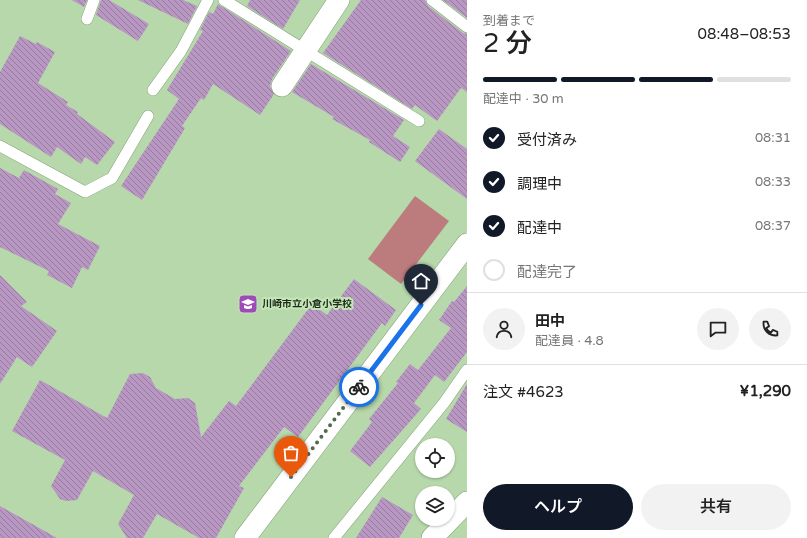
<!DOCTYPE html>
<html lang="ja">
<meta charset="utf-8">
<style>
body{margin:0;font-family:"Varela Round","Noto Sans JP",sans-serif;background:#f2f2f2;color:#222;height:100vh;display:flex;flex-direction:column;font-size:15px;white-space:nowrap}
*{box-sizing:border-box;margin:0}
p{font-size:13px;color:#767676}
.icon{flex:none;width:22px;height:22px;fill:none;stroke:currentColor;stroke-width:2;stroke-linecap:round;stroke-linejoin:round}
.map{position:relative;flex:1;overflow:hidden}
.drawer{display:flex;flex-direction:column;background:#fff;width:340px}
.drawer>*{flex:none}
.controls{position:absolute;left:415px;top:438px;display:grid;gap:8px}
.controls a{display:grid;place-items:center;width:40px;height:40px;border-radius:50%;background:#fff;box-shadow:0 1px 3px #0004;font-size:20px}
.pin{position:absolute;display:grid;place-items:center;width:34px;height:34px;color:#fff;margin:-41px -17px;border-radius:50% 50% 50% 0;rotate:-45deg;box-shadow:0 0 4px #0007}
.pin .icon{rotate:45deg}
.courier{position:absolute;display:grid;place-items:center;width:40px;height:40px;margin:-20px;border:3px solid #1a73e8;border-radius:50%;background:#fff;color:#222;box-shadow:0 1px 5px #0007}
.summary em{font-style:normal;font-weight:600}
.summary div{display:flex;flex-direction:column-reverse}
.summary{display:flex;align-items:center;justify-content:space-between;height:68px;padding:0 16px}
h1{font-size:26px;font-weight:600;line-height:30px}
.bar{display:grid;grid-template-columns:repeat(4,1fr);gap:6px 4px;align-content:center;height:48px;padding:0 16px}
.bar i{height:5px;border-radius:3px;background:#e0e0e0}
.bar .active{background:#111827}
.bar p{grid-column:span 4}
.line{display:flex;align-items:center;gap:10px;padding:0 16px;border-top:1px solid #e0e0e0}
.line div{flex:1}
.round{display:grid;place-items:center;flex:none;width:42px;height:42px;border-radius:21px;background:#f2f2f2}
ol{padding:0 16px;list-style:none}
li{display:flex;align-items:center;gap:12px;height:44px}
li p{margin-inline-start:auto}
li .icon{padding:4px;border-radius:50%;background:#111827;color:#fff;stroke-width:4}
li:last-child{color:#767676}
li i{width:22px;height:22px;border:2px solid #e0e0e0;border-radius:50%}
.cta{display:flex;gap:8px;margin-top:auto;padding:8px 16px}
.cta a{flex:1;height:46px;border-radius:24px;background:#111827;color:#fff;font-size:16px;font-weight:600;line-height:46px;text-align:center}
.cta a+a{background:#f2f2f2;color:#222}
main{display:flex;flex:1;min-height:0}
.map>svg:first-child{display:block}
</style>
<main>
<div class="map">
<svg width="467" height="538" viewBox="0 0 467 538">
<defs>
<pattern id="building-back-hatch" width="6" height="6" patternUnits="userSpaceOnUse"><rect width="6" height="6" fill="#b897c3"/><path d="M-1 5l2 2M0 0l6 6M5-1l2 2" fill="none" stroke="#957b9e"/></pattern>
</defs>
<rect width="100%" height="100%" fill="#b7d8ab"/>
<path fill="#bc7c7e" d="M415,196L449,221L401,284L368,259Z"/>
<g fill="url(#building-back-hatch)">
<path d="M72,0H87L84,7Z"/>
<path d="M101,0H109L149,24L138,41L96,15Z"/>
<path d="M138,0H183L197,6L188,24Z"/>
<path d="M250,0H300L283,29L247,6Z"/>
<path d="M361,0H425L428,6L463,33L467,34V92L461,88L437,121L415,105L412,109L323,53Z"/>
<path d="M443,0H467V18Z"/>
<path d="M218,4L291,51L272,79L270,86L274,94L260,115L213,84L204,100L201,98L182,126L185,128L142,200L121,186L179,99L167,90L203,31L200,30L209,12L213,14Z"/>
<path d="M20,36L36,44L37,42L55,52L38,83L68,102L66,105L78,112L77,114L115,142L97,165L85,157L81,164L57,147L51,157L0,124V72Z"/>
<path d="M311,64L404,120L393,136L410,147L400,162L369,142L370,140L332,119L334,117L292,92Z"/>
<path d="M439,129L467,149V199L415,161Z"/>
<path d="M0,168L19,178L24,170L58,189L55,194L71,203L58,224L100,246L88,270L82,267L72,288L47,275L49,271L0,247Z"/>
<path d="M0,275L27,302L21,306L57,331L32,367L17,357L0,384Z"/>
<path d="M354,279L396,310L385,326L382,323L298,437L284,427L239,486L244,488L216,538H199L157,514L143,538H127L118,524L134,495L93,471L77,500L66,501L60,499L51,486L65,460L12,431L40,380L107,418L130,374L143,373L150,377L156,388L175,399L188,398L195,403L201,437L229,401L236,406L312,304L327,315Z"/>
<path d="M467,286V352L444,382L435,375L414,403L421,409L370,467L350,451L372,422L369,419L398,383L396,382L410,364L418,370L451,328L439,320L452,301L454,302Z"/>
<path d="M467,384V432L446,419Z"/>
<path d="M382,497L413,515L399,538H356Z"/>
<path d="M0,506L57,538H0Z"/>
</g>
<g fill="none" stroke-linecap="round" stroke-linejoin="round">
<g stroke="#82a276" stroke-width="12">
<g id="lane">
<path d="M224,0L419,121"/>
<path d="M432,0L467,27"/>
<path d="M87,19L94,0"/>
<path d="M153,90L181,51L208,0"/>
<path d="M0,146L85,192L112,178L148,116"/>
<path d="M334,538L444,403L467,370"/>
</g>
</g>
<g stroke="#82a276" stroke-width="22">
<g id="street">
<path d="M282,86L339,0"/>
<path d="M245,538L467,244"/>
<path d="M432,538L467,502"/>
</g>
</g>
<use href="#lane" stroke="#fff" stroke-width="11"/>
<use href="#street" stroke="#fff" stroke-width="21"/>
</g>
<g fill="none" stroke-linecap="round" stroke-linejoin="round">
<path stroke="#54684c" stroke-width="4" stroke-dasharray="0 7.2" d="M291,477L359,387"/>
<path stroke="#1a73e8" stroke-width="5" d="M359,387L421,305"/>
</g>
<defs>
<g id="school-square" transform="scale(1)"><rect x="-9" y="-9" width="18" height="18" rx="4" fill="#9e4ab8" stroke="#c3e5b7"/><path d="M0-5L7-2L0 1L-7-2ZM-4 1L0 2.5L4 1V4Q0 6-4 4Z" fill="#fff"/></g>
</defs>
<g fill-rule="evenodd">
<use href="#school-square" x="248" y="304"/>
</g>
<g text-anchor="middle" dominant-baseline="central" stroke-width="4" stroke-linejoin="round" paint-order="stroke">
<g font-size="10" font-weight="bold" fill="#1e2b19" stroke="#c3e5b7" text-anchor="start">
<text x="262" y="304">川崎市立小倉小学校</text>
</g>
</g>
</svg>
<div class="controls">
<a><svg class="icon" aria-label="locate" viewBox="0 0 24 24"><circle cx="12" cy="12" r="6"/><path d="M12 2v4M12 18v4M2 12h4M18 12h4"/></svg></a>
<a><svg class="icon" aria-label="layers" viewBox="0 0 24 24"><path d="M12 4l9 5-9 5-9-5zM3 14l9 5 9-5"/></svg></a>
</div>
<div class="pin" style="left:291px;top:477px;background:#ea580c"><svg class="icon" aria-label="bag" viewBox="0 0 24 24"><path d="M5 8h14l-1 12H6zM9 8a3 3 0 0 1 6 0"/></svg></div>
<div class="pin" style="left:421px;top:305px;background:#1f2937"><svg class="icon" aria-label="home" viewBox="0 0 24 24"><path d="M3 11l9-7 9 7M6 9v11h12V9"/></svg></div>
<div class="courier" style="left:359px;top:387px"><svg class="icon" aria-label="bike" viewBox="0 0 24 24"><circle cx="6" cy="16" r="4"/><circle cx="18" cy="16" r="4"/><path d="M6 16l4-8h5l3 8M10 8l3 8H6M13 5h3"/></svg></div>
</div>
<section class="drawer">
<div class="summary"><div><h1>2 分</h1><p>到着まで</p></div><em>08:48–08:53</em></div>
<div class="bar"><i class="active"></i><i class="active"></i><i class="active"></i><i></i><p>配達中 · 30 m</p></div>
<ol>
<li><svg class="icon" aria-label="check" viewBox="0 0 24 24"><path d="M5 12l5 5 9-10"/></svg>受付済み<p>08:31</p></li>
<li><svg class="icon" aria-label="check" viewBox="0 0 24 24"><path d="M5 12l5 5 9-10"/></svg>調理中<p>08:33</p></li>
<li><svg class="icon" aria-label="check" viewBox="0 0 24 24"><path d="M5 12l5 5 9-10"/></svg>配達中<p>08:37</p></li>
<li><i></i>配達完了</li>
</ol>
<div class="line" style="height:72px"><a class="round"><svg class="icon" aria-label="person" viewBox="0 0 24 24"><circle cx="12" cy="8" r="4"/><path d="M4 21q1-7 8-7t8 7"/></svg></a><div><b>田中</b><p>配達員 · 4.8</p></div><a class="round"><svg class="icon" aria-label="chat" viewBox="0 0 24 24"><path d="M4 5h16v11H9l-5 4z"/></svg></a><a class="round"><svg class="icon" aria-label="phone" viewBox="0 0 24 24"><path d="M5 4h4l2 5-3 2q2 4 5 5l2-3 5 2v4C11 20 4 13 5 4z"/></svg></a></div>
<div class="line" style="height:52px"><div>注文 #4623</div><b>¥1,290</b></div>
<div class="cta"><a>ヘルプ</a><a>共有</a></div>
</section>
</main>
